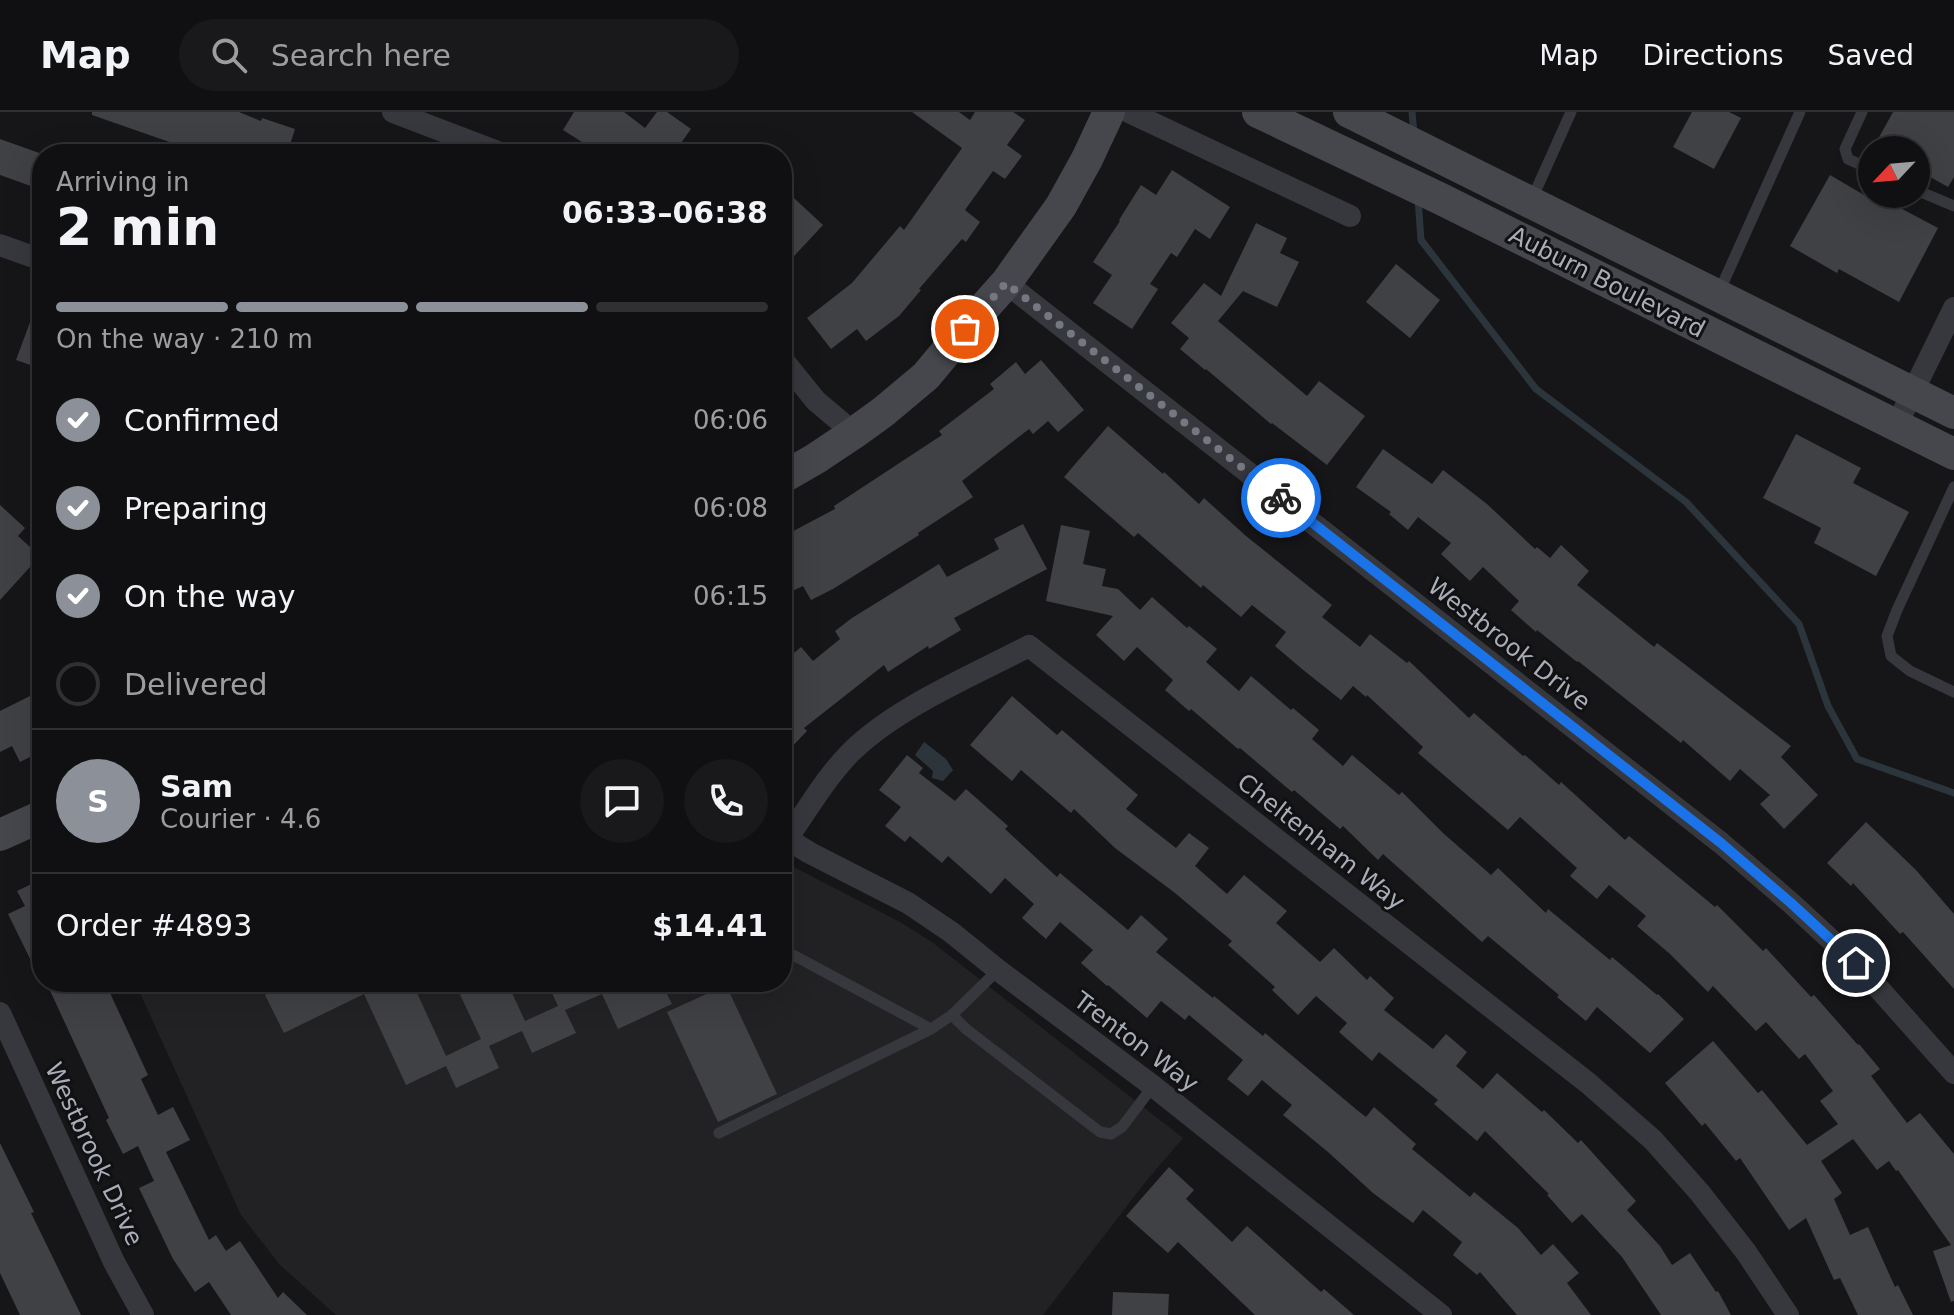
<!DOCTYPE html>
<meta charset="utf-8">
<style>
body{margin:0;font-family:"DejaVu Sans",sans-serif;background:#19191b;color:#f1f3f6;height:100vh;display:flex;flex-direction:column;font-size:30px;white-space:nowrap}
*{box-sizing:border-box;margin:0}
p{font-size:26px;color:#9c9d9f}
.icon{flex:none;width:44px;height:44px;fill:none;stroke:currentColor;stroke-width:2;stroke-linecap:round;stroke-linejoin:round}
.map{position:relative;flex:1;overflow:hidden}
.panel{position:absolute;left:32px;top:32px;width:760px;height:848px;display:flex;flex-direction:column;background:#101012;border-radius:32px;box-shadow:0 8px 32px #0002,0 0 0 2px #303032}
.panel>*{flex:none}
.needle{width:52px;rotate:244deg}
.controls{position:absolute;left:1858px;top:24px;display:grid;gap:16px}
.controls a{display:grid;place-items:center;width:72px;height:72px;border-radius:50%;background:#101012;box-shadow:0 8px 32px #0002,0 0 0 2px #303032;font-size:40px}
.pin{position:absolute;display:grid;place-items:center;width:68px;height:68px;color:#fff;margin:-34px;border:4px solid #fff;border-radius:50%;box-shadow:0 2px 8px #0007}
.courier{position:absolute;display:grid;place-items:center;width:80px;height:80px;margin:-40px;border:6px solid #1a73e8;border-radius:50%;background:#fff;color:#222;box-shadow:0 2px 10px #0007}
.headline em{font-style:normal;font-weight:600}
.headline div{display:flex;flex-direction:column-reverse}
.headline{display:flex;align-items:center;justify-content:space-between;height:136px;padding:0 24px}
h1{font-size:52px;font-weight:600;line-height:60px}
.bar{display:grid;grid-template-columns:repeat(4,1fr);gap:12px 8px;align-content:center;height:96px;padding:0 24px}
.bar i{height:10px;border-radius:6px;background:#303032}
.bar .on{background:#8c9099}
.bar p{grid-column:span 4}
.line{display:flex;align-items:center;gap:20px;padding:0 24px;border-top:2px solid #303032}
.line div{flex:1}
.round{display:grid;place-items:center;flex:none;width:84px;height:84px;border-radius:42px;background:#19191b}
ol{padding:0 24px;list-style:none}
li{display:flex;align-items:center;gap:24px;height:88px}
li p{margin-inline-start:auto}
li .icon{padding:8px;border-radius:50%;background:#8c9099;color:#fff;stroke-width:4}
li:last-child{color:#9c9d9f}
li i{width:44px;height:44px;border:4px solid #303032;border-radius:50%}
header{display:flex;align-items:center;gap:48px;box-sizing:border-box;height:112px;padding:0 40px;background:#101012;border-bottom:2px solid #303032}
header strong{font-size:38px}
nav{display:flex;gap:44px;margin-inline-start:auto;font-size:28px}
.search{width:560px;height:72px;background:#19191b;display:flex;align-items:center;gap:20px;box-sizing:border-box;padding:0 28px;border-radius:44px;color:#9c9d9f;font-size:30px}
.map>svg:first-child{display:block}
</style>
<header>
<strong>Map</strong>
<div class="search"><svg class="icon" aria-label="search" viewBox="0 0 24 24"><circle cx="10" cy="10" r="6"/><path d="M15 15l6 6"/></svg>Search here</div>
<nav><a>Map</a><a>Directions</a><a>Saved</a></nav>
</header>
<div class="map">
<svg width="1954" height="1203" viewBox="0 0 1954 1203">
<rect width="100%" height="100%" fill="#161618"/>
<path fill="#222225" d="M782,749L900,810L932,830L1183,1026L1147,1068L1043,1203H336L280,1153L241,1103L135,870H782Z"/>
<path fill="#2c353c" d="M924,630L946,647L953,658L943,669L932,666L933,659L915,643Z"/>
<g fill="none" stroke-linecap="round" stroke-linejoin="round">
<g stroke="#2c353c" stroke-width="7">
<path d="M1412,0L1414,22"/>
<path d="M1418,86L1421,128L1536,277L1686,390L1799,512L1828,594L1857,647L1954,681"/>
</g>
</g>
<g fill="#404145">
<path d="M92,0H239L261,9L262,6L295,17L287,42H174L178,33L92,3Z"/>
<path d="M574,0H624L645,16L657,0H667L691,17L673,42H606L592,32L590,35L563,18Z"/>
<path d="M912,0H959L970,8L975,0H1013L1025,8L1007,33L1022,44L1005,67L993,59L965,98L980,110L966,130L962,127L919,177L921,178L899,204L866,229L857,217L831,237L807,206L852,171L900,114L904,118L962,36Z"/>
<path d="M1692,0H1729L1741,6L1714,57L1673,35Z"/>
<path d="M1893,0H1954V65L1948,75L1916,57V38H1872Z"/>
<path d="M0,27L42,42V78L0,63Z"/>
<path d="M1172,58L1230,95L1210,127L1195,117L1177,145L1171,141L1150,172L1158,177L1132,217L1093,191L1112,163L1093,150L1120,109L1119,108L1141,73L1156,83Z"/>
<path d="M1830,63L1888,97L1891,91L1938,116L1899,190L1839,157L1837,161L1790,134Z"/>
<path d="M782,75L823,113L782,157Z"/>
<path d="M1256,111L1287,126L1280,141L1299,150L1277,195L1243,179L1218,209L1307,284L1319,269L1365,304L1327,353L1272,311L1271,312L1206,257L1205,258L1180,237L1189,226L1171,211L1204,171L1221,184Z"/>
<path d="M1396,152L1440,188L1410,226L1366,190Z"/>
<path d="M40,183L42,184V257L16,248Z"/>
<path d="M1041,248L1084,298L1058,320L1048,309L1033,322L1029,317L962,369L973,385L918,421L919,423L833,477L811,488L803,474L782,484V425L835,397L834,394L942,323L939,319L994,277L990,272L1016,250L1025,262Z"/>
<path d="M1108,314L1163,362L1164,360L1199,392L1204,386L1246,424L1332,493L1322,505L1360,535L1370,522L1407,551L1409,549L1469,606L1474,601L1523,644L1525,643L1559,673L1561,670L1625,728L1629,724L1715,795L1717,793L1763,839L1766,836L1811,885L1814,883L1858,933L1859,932L1880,957L1871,964L1907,1011L1920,1001L1954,1042V1189L1951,1190L1933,1139L1951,1133L1898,1058L1896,1059L1889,1049L1877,1058L1853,1027L1821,1049L1842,1081L1834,1087L1850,1123L1868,1115L1895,1175L1898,1173L1913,1203H1858L1840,1166L1834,1168L1806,1106L1789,1118L1740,1046L1736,1049L1705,1011L1702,1014L1665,971L1713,929L1758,981L1762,978L1807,1033L1838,1012L1820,989L1833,979L1805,942L1799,947L1766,910L1756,919L1713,874L1708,880L1670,842L1637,814L1646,804L1609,773L1597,787L1570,764L1577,756L1520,705L1508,718L1418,641L1423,635L1367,583L1366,585L1353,574L1341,588L1302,557L1275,534L1286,520L1252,493L1241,505L1203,473L1201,476L1138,421L1134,425L1064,365Z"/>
<path d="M1796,322L1861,356L1853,371L1909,400L1876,464L1814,431L1821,416L1763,386Z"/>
<path d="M1383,337L1432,372L1443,358L1487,392L1535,437L1537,435L1550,446L1561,433L1589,459L1577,473L1654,535L1657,531L1791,634L1781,645L1818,683L1784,717L1760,692L1770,683L1740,657L1730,669L1683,628L1681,631L1578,549L1577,550L1537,518L1536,520L1511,498L1519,489L1483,455L1470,469L1441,442L1451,431L1418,405L1408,418L1389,402L1391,400L1356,375Z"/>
<path d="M0,393L25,416L18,424L40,444L0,488Z"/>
<path d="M1023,412L1047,457L954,506L961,518L929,537L928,534L888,560L884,553L804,616L807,619L782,645V551L801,535L813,549L840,527L835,519L852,506L939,452L947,465L999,437L994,427Z"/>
<path d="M1061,413L1090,419L1083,452L1106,457L1102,474L1118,477L1140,498L1152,485L1187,516L1189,514L1217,537L1206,550L1239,579L1251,564L1291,598L1293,596L1319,618L1312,627L1343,654L1352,643L1399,683L1402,680L1443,721L1491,763L1498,756L1546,801L1548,797L1610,848L1612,845L1657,883L1658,882L1684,907L1650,941L1597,895L1586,909L1557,885L1559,883L1488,824L1482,830L1383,742L1378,748L1343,714L1340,717L1294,678L1292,680L1240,636L1238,637L1191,597L1189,599L1165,578L1173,568L1137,535L1124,549L1096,523L1113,504L1046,489Z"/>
<path d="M42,578V639L20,650L12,634L0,640V599Z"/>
<path d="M1012,584L1057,623L1062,618L1138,683L1126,697L1176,736L1189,721L1209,736L1195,754L1227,782L1244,763L1287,799L1276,811L1320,850L1334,836L1367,868L1370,864L1394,886L1384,898L1433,937L1446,922L1467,940L1456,954L1483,977L1497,961L1542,1000L1544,998L1578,1031L1581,1028L1636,1089L1627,1098L1660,1134L1672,1153L1690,1141L1716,1180L1718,1179L1731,1203H1661L1622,1145L1582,1102L1572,1111L1547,1083L1549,1082L1485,1019L1477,1029L1434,992L1438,988L1379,940L1372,949L1339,920L1347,911L1316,884L1298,903L1272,878L1275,875L1228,833L1232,829L1175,781L1115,736L1074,697L1071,701L1021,658L1012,669L970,633Z"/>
<path d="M907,643L923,656L919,661L955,689L966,677L1008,714L1005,717L1057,765L1060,761L1128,818L1141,803L1168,827L1156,840L1213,886L1214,884L1263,924L1265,921L1357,998L1366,1005L1374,995L1416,1032L1412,1037L1470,1085L1474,1080L1518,1116L1541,1143L1553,1132L1579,1161L1567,1171L1591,1203H1517L1480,1160L1477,1163L1453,1143L1462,1130L1423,1098L1413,1111L1373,1081L1328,1040L1283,1003L1292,993L1262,968L1248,984L1227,967L1243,948L1189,903L1185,908L1161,889L1147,906L1108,873L1107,874L1081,851L1093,838L1060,810L1046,827L1022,806L1034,792L1005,766L991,782L948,744L942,751L910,724L905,730L885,714L901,695L879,678Z"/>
<path d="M1866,710L1916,758L1954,802V877L1903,820L1900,822L1853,771L1851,774L1827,751Z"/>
<path d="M42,767V871L8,802L25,794L17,779Z"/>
<path d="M46,870H105L148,963L141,967L158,1003L173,995L190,1028L166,1040L209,1128L216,1123L226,1139L240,1129L278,1186L283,1180L307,1203H231L209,1170L195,1180L173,1147L139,1076L154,1069L138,1034L123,1042L106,1008L109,1006Z"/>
<path d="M291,870H412L446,944L481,927L454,870H507L525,909L558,894L547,870H661L672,892L618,917L602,882L565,898L576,921L532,941L522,919L489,934L499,956L456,976L446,954L406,973L364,882L284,921L265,883Z"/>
<path d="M726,873L777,982L718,1010L667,900Z"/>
<path d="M0,1031L34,1100L31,1101L81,1203H20L0,1161Z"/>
<path d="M1169,1055L1194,1078L1186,1087L1232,1130L1247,1114L1321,1180L1324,1177L1354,1203H1255L1178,1130L1168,1141L1126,1104Z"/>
<path d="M1113,1180L1169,1182L1168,1203H1112Z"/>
</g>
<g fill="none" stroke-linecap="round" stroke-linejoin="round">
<g stroke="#37383d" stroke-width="11">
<path d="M1862,0L1845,37L1848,47L1872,58"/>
<path d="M1916,78L1954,94"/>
<path d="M1532,87L1571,0"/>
<path d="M1719,180L1800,0"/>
<path d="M1954,375L1897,498L1887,524L1891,544L1910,559L1954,580"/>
<path d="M782,837L931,917"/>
<path d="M952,903L966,917L1100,1020L1111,1022L1122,1015L1153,974"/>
<path d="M719,1021L931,917L952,903L998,858"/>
</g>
<g stroke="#37383d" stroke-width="22">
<path d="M393,0L503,42"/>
<path d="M1129,0L1350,104"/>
<path d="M0,133L42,148"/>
<path d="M1006,171L1721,731L1791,791L1856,851L1954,961"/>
<path d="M782,247L816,289L854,321"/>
<path d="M1896,314L1954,196"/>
<path d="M782,724L810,741L908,791L951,820L998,858L1153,974L1441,1203"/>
<path d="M787,727C807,698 825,667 849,642C894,596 972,564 1029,534L1588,971L1653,1028L1700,1081L1746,1140L1788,1203"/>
<path d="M0,901L114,1150L143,1203"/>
</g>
<g stroke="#45474d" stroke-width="32">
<path d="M1258,0L1441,87L1954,342"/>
<path d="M1349,0L1954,301"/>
<path d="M782,366L815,347L854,321L883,300L926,264L965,217L1006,171L1061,94L1087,47L1109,0"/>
<path d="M0,723L42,704"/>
</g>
</g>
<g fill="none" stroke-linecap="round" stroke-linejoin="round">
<path stroke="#757880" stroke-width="8" stroke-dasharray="0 14.4" d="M965,217L1006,171L1281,386"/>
<path stroke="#1a73e8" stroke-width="10" d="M1281,386L1721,731L1791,791L1856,851"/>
</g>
<g text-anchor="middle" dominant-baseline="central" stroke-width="6" stroke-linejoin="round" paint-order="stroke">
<g font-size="24" fill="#a8adb8" stroke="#111113">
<text transform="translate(1607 170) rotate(27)">Auburn Boulevard</text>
<text transform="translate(1509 532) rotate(38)">Westbrook Drive</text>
<text transform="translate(1321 730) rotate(38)">Cheltenham Way</text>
<text transform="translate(1136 930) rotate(37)">Trenton Way</text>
<text transform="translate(94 1042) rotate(65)">Westbrook Drive</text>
</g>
</g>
</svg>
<div class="controls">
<a><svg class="needle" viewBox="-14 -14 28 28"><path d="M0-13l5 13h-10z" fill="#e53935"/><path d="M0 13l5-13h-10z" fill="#9c9d9f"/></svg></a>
</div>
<div class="pin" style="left:965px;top:217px;background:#ea580c"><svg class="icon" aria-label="bag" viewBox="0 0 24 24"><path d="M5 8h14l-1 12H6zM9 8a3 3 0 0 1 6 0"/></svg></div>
<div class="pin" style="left:1856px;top:851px;background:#1f2937"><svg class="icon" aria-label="home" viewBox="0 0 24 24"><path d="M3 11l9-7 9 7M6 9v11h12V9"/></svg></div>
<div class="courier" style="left:1281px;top:386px"><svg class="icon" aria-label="bike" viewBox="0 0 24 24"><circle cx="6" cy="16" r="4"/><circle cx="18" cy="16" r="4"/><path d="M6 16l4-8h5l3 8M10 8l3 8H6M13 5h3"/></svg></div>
<section class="panel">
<div class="headline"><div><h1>2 min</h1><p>Arriving in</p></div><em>06:33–06:38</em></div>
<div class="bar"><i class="on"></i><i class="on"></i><i class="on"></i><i></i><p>On the way · 210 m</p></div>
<ol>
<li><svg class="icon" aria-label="check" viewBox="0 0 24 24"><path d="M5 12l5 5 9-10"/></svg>Confirmed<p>06:06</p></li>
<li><svg class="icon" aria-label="check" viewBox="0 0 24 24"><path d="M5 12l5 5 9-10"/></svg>Preparing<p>06:08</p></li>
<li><svg class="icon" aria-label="check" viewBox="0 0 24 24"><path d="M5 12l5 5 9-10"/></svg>On the way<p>06:15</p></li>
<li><i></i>Delivered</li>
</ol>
<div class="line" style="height:144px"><b class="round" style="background:#8c9099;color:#fff">S</b><div><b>Sam</b><p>Courier · 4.6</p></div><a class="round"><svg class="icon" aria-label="chat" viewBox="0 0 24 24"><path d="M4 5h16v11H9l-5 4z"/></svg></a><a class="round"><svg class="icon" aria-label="phone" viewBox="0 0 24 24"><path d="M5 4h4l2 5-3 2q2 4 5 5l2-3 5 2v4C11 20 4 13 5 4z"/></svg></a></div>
<div class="line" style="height:104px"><div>Order #4893</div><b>$14.41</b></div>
</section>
</div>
